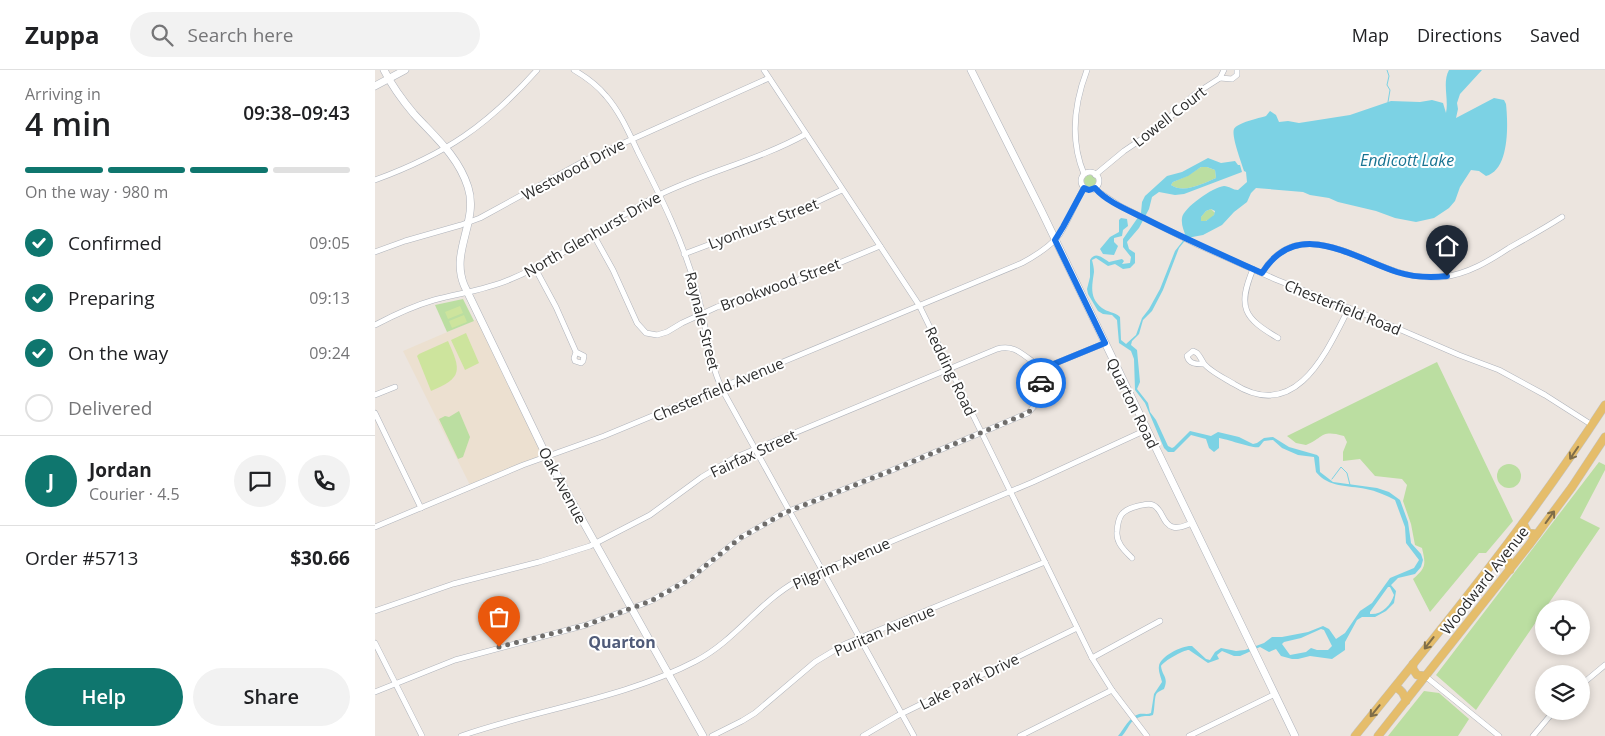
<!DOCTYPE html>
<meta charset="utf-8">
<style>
body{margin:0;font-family:"Open Sans",sans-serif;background:#f2f2f2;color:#202124;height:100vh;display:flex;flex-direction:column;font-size:19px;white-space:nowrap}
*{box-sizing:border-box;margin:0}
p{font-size:16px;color:#757577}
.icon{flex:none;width:28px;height:28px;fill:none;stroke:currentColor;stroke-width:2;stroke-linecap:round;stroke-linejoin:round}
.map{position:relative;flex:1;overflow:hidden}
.side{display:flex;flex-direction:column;background:#fff;width:375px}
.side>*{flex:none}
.buttons{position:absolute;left:1160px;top:530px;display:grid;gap:10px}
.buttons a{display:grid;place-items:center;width:55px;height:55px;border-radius:50%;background:#fff;box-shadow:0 2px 8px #0003;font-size:25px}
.pin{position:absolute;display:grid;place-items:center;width:42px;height:42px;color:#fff;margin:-51px -21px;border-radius:50% 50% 50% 0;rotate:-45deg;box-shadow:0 0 5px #0007}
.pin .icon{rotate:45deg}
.courier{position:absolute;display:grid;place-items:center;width:50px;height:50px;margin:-25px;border:4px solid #1a73e8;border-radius:50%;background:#fff;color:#222;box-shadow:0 1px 6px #0007}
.overview em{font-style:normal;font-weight:600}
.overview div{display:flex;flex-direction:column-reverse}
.overview{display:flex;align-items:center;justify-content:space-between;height:85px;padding:0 25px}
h1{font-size:32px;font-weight:600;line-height:38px}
.bar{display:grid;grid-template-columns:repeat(4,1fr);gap:8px 5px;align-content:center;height:60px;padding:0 25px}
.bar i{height:6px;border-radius:4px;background:#e0e0e0}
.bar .current{background:#0f766e}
.bar p{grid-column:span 4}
.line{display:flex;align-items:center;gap:12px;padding:0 25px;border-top:1px solid #e0e0e0}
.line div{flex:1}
.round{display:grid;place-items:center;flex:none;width:52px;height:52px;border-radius:26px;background:#f2f2f2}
ol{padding:0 25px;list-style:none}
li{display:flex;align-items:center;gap:15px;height:55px}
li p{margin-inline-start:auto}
li .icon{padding:5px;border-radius:50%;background:#0f766e;color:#fff;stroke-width:4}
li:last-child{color:#757577}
li i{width:28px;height:28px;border:2px solid #e0e0e0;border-radius:50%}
.action{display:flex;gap:10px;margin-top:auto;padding:10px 25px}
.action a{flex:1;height:58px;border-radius:30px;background:#0f766e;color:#fff;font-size:20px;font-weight:600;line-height:58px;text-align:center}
.action a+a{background:#f2f2f2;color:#202124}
header{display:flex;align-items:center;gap:30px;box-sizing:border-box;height:70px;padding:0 25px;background:#fff;border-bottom:1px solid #e0e0e0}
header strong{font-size:24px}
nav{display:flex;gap:28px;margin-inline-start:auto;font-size:18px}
.search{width:350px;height:45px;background:#f2f2f2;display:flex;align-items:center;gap:12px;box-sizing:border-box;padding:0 18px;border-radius:28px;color:#757577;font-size:19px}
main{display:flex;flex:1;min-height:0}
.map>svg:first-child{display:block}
</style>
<header>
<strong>Zuppa</strong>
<div class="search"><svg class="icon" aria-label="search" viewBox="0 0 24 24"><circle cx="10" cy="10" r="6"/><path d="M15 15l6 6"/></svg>Search here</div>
<nav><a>Map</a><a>Directions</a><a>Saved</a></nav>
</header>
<main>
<section class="side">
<div class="overview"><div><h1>4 min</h1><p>Arriving in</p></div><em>09:38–09:43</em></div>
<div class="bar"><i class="current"></i><i class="current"></i><i class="current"></i><i></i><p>On the way · 980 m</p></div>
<ol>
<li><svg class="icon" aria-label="check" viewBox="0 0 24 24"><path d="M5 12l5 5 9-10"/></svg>Confirmed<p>09:05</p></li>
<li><svg class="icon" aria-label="check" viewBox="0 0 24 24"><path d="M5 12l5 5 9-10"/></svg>Preparing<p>09:13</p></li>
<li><svg class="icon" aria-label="check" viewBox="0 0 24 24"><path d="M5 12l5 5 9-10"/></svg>On the way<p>09:24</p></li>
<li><i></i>Delivered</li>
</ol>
<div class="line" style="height:90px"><b class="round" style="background:#0f766e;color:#fff">J</b><div><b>Jordan</b><p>Courier · 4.5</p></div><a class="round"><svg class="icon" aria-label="chat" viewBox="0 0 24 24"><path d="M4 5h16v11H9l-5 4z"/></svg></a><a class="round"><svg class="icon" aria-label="phone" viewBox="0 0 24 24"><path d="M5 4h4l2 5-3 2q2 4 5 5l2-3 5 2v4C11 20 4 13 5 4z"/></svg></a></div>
<div class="line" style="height:65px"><div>Order #5713</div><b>$30.66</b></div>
<div class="action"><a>Help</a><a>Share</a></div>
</section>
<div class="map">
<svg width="1230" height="666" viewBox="0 0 1230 666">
<rect width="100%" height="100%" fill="#ece5df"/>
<path fill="#ece0d0" d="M105,248L171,385L96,417L28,281Z"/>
<g fill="#bbdea1">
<path d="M826,97H832L840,100L841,108C829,113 809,124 796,115L798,112L812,106Z"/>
<circle cx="715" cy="111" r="6"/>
<path d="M836,139L840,143L838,147L829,152L825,151V148L831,141Z"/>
<path d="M88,229L99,251L72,262L60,235Z"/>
<path d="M1062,292L1138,451L1111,483H1104L1055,542L1038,509C1051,498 1051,495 1047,478L1040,475L1036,454L1028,431L1032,415L1027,409L1000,406L985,389L968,391V382L972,372L969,366C945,359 949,368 931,375L921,373L912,366Z"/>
<path d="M84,341L95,367L88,387L83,389L64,349L70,346L74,347Z"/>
<path d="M1224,392L1230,395V400L1205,448L1225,458L1101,640L1061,605Z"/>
<circle cx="1134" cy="406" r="12"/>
<path d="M1049,621L1064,623L1094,649L1083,666H1013Z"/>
</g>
<g fill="#cde49d">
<path d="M85,236L88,243L73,249L70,242Z"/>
<path d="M89,245L92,252L77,258L74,251Z"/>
<path d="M91,263L104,293L90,300L76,270Z"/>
<path d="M73,271C86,300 88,308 56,321L42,286L44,284Z"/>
</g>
<g fill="#7cd2e4" fill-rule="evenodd">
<path d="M1074,0H1107L1085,24L1082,33L1083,39L1081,48L1119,28L1129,30L1131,34C1133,53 1135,100 1111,106L1104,101L1096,100L1085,117L1080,131L1074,138L1059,148L1041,152L1020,148L1001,141L963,132L954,128L935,125L928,122L881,118L876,123L872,132L859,142L847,155L828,165L812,168L804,178L788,220L777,241L768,250L764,264L757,271L756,275L762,280L765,312L762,319L773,333L775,342L781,350L793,376L797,378L799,377L815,361L836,366L843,362L864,367L878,374L882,373L889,368L898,367L914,377L942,385L944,387L945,402L958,412L1002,418L1014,422L1025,430L1033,452L1036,473L1046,484L1048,490L1046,497L1040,504L1023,508L1016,515L1021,521L1019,533L1011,541L1000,547H987L982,550L970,572V580L957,589L935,586L923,589H917L906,586L901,579L894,582L885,577L865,586H859L847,581L842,585L844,589L833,593L814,580C808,580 789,591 786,596C787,606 794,607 789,619C787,620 784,621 782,623C779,626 780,639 778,645C773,647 770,645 765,647C755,649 753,660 747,666H743C749,659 754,647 764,644C768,643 772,645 776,643L779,624L787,612C786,607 783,601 784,596C785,586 808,575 817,576L831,589L835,590L840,582L846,578L861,581L870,580L889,573L897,567H907L933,562L948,556L954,559L961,569L970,563L985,541L997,533L1015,508L1039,498L1044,490L1031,473L1030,457L1020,430C1011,425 1001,421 991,419C972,415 954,418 941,402L939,387L923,385L907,378L898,370L889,371C887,373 886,375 884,377C879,379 852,369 844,368V378L839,382L834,378L831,369L816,365L799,382H793L789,378L770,333L760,320L759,289L756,281L744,273L742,250L737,245L728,244L723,241L713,224L712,219L715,207V190C721,181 727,188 734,192L747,189L749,191L747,194L755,193L756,187L748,177V169L766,143L767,132L770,126L792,106L807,102L833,88L846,93L860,91L863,95H865L867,102L809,124L800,125L784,122L777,127L774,139L764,158L752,172L754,179L760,183V193L755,198L748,199L740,194L733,196L721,188L717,190C718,194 719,198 719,202C717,216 714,228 727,238C732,242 740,242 745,247L746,270L751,274L761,265L767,248L774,239L785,219L800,181L811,167C809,161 806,155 807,148C808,138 838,117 849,116C854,116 858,120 863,120L872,112L871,102L869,101C867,94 856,66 859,59C862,53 884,48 891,46L895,41L901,45L904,52L913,51L924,53L975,45L1016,31L1045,32L1057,30L1068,33L1071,43C1074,29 1067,13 1074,0ZM826,97H832L840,100L841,108C829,113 809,124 796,115L798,112L813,106ZM836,139L840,141L839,145L831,151H826V147L831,141ZM1013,517H1015L1019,525C1016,535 1007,545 995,544V542ZM946,559L949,560L957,576L953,580H942L936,578L931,582L915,585L907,574L909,572L926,568Z"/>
<path d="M746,148L752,149L753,156L748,160L747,166L739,168V172L743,176L739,185L728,184L725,179L735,167L744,162V150Z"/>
</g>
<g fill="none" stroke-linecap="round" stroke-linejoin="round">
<g stroke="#7cd2e4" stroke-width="1">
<path d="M1012,0L1014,6L1012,15L1015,20L1013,32"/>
<path d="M957,409L966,397L972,403L975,415"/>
</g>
<g stroke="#afb3bb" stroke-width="6">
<g id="street">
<path d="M199,0C211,7 222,15 231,26C245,42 254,63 263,82C286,127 309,173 322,222C332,256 332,288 348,321L539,666"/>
<path d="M389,0L544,235L717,588L737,620L772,666"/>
<path d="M845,8L857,9L862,5V0"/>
<circle cx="715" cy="111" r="9"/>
<path d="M709,104C695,70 699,34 712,0"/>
<path d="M720,105L749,81L783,58L820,24L845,8L849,0"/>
<path d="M0,110C71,84 112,56 162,0"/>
<path d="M720,118L724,122L745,136L823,175L902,210L989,244L1084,285L1124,300L1170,325L1217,355"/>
<path d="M218,164L238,200L262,253L271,263L282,265L292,262L307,253L342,237L416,213L505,176"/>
<path d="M0,182L30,171L86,155L105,148L213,89L394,8"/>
<path d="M309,184L418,143L467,120"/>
<path d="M160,198L181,237L201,282L199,288L200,291L206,293L208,291L209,286L201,282"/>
<path d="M878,199C862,238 869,248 903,268"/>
<path d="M887,203C921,146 978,188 1023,202C1038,207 1053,208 1068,207C1093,204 1114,191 1134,178C1152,168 1170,158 1187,147"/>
<path d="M0,255C19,245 38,236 59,230C85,223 111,220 136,209C189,187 233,151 284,125C331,102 384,90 431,64"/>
<path d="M828,294C821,294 814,294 812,286L818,281L822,283C825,286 826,289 828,292C832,300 851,309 859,314C921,353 951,283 974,238"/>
<path d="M0,325L20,317"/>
<path d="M0,343L46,438"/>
<path d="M0,457L148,395L229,366L647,193C660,186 676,176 685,164C694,150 700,133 709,118"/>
<path d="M757,488C750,481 741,473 742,462C743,445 747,440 763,436C768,435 774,433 778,435C788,439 787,454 798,457C805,459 811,455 817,453"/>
<path d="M0,541L78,514L164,492L215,476L275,445L327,407L359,388L622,279C644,273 651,291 669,298L730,273"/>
<path d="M0,573L47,666"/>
<path d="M717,588L785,551"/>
<path d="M1050,606L1124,666"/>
<path d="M1206,615L1230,595"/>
<path d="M0,622L80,590L211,555L276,531L313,510L365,468L409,443L515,401L653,343L663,332L669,298"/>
<path d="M86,666C163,639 248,629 321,591C361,570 384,532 422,511L658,412L771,360"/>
<path d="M337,666L367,651L380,643L440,592L470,574L670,492"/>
<path d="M488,666L522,646L702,558"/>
<path d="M645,666L737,620"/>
<path d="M814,666L900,624"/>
<path d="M1158,666L1179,641"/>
</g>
</g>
<g stroke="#afb3bb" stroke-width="8">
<g id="secondary">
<path d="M9,0C17,16 28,31 39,44C60,67 83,86 93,117C104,151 75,181 89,215L172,387L328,666"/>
<path d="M596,0L666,140L920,666"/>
<path d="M0,16L30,0"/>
</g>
</g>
<g stroke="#c4c4c4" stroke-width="9">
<g id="primary">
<path d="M1148,453L1153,463L1162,464"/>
<path d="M1123,487H1129L1133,490L1135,500"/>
<path d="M1038,594V599L1042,605L1050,606"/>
<path d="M1020,617C1027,620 1029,624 1031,631"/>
<path d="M980,666C1067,559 1155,451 1230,335"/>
<path d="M1003,666L1154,475L1197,417L1230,367"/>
</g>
</g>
<use href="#street" stroke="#fff" stroke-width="5"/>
<use href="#secondary" stroke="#fff" stroke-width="7"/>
<use href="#primary" stroke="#e5bd6b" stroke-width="8"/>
</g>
<defs><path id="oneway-shaft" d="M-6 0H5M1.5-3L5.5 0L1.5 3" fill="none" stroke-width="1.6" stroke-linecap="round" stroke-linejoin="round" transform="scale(1.25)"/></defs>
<g stroke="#7f6d48">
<use href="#oneway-shaft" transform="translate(1199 383) rotate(124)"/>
<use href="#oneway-shaft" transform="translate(1175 447) rotate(-54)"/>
<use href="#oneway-shaft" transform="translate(1054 573) rotate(128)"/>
<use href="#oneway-shaft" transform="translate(1000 641) rotate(129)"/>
</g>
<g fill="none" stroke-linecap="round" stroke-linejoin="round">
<path stroke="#6f6d6b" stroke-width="5" stroke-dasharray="0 9" d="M124,577L211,555L276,531L313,510L365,468L409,443L515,401L653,343L663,332L666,313"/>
<path stroke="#1a73e8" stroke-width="6" d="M666,313L669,298L730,273L680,170L688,157L709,118L714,120L720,118C732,132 753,140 769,148C808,168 847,185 887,203C922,147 977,187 1022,202C1038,207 1056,208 1072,206"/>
</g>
<g text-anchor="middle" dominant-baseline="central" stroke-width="4" stroke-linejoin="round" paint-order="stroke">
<g font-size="15" fill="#2c2c2c" stroke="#fff">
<text transform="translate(794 46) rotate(-38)">Lowell Court</text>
<text transform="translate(198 99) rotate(-28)">Westwood Drive</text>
<text transform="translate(388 153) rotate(-21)">Lyonhurst Street</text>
<text transform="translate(217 164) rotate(-30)">North Glenhurst Drive</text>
<text transform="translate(405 214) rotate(-20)">Brookwood Street</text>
<text transform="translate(968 237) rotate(22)">Chesterfield Road</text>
<text transform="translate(328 251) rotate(76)">Raynale Street</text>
<text transform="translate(576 301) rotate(64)">Redding Road</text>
<text transform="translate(343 319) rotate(-23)">Chesterfield Avenue</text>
<text transform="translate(758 333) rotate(64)">Quarton Road</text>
<text transform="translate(378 383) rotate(-25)">Fairfax Street</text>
<text transform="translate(188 415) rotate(62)">Oak Avenue</text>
<text transform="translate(466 493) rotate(-24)">Pilgrim Avenue</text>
<text transform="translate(1109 510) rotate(-52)">Woodward Avenue</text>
<text transform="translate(509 560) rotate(-23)">Puritan Avenue</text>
<text transform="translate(594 611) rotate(-26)">Lake Park Drive</text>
</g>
<g font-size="16" font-style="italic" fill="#197492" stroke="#fff">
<text x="1032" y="90">Endicott Lake</text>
</g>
<g font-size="16" font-weight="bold" fill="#505b79" stroke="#fff">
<text x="247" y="572">Quarton</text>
</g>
</g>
</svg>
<div class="buttons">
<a><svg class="icon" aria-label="locate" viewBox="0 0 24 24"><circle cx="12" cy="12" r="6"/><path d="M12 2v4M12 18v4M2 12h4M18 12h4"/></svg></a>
<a><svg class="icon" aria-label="layers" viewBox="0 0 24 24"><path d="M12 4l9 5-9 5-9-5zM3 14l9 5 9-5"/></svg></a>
</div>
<div class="pin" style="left:124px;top:577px;background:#ea580c"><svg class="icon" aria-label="bag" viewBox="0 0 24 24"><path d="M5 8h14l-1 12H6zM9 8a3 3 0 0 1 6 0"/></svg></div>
<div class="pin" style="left:1072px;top:206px;background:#1f2937"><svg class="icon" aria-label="home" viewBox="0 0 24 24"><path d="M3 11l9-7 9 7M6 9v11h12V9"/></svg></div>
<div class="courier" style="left:666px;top:313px"><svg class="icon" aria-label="car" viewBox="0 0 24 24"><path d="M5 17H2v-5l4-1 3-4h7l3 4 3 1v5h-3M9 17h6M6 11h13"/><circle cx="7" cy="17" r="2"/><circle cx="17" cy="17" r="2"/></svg></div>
</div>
</main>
